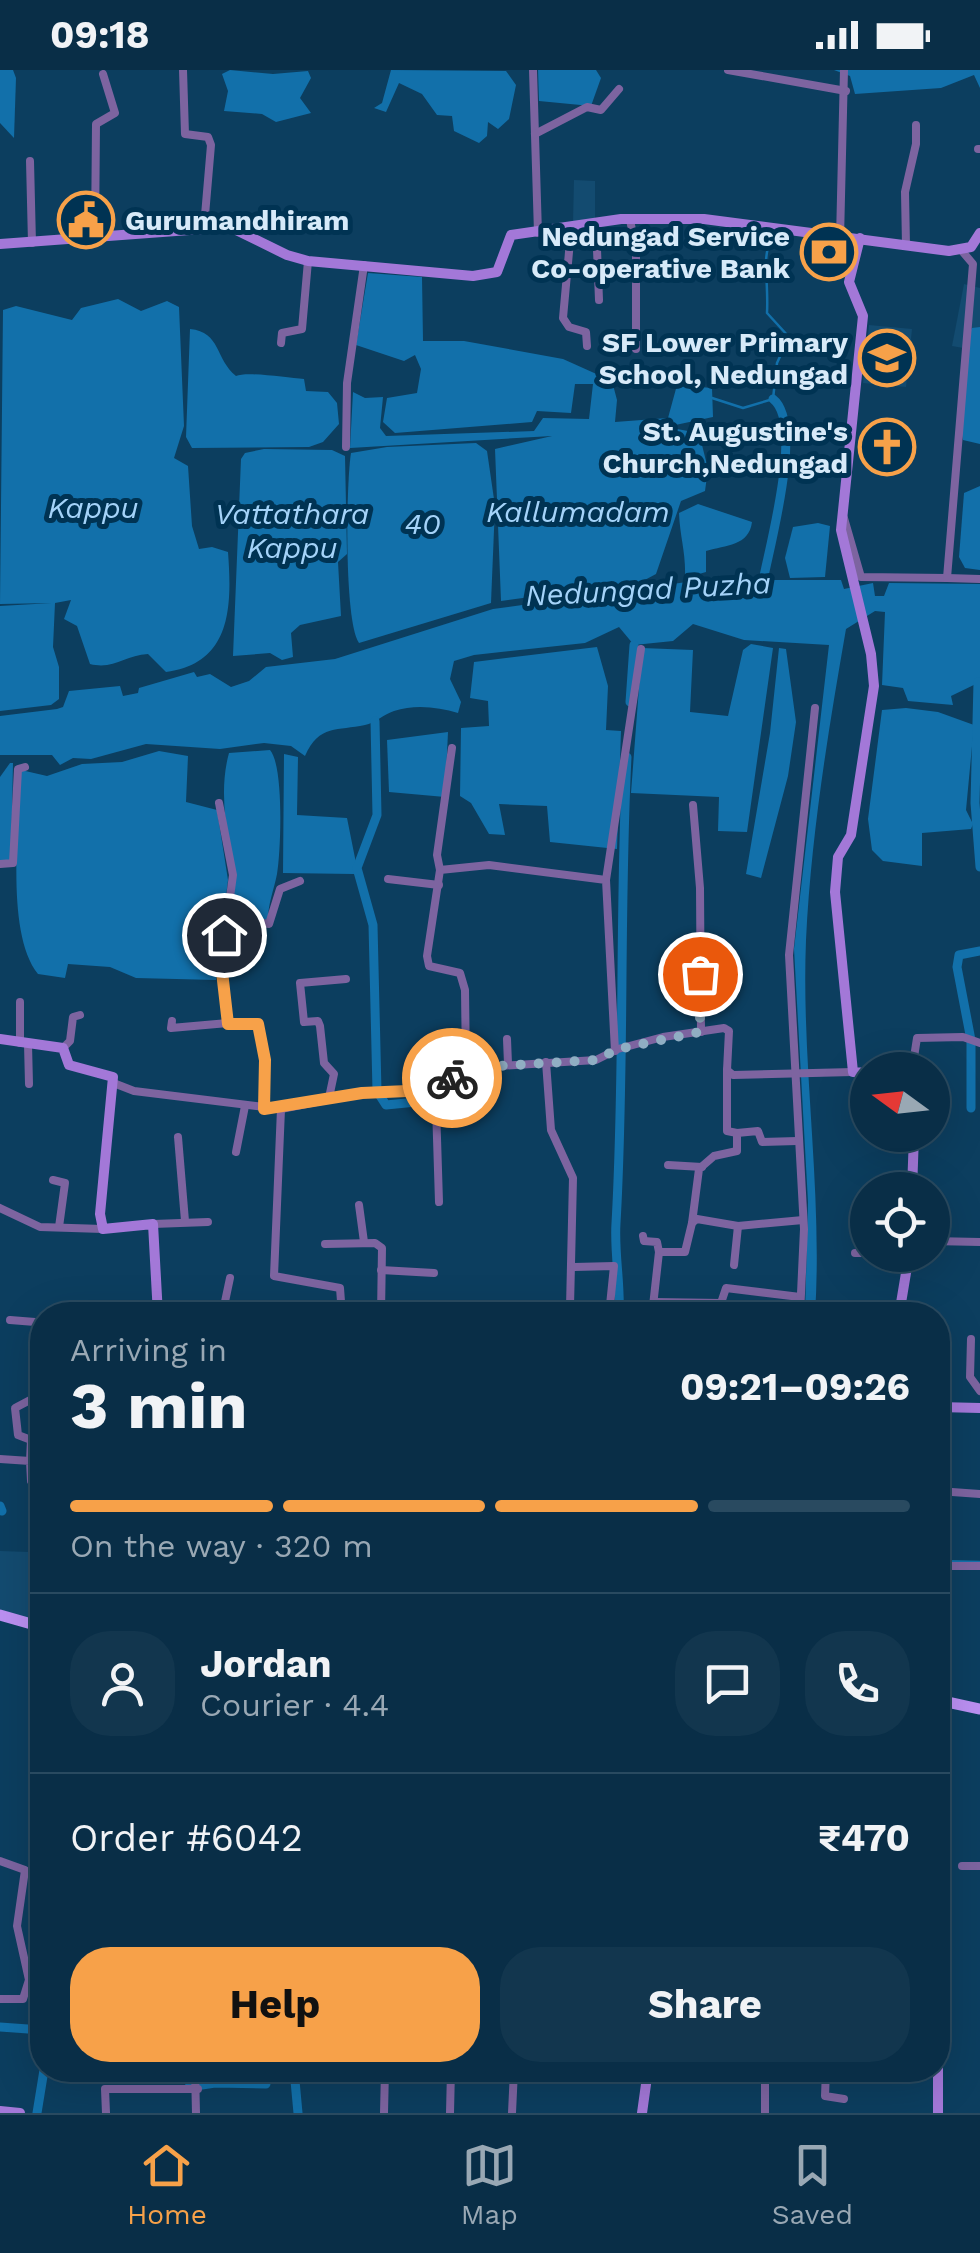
<!DOCTYPE html>
<meta charset="utf-8">
<style>
body{margin:0;font-family:"Work Sans",sans-serif;background:#12364e;color:#f1f3f6;height:100vh;display:flex;flex-direction:column;font-size:38px;white-space:nowrap}
*{box-sizing:border-box;margin:0}
p{font-size:32px;color:#99a8b4}
.icon{flex:none;width:55px;height:55px;fill:none;stroke:currentColor;stroke-width:2;stroke-linecap:round;stroke-linejoin:round}
.map{position:relative;flex:1;overflow:hidden}
.side{position:absolute;left:30px;top:1232px;width:920px;height:780px;display:flex;flex-direction:column;background:#092e47;border-radius:40px;box-shadow:0 10px 40px #0002,0 0 0 2px #294a60}
.side>*{flex:none}
.needle{width:65px;rotate:285deg}
.buttons{position:absolute;left:850px;top:982px;display:grid;gap:20px}
.buttons a{display:grid;place-items:center;width:100px;height:100px;border-radius:50%;background:#092e47;box-shadow:0 10px 40px #0002,0 0 0 2px #294a60;font-size:50px}
.pin{position:absolute;display:grid;place-items:center;width:85px;height:85px;color:#fff;margin:-42px;border:5px solid #fff;border-radius:50%;box-shadow:0 2px 10px #0007}
.courier{position:absolute;display:grid;place-items:center;width:100px;height:100px;margin:-50px;border:8px solid #f7a149;border-radius:50%;background:#fff;color:#222;box-shadow:0 2px 12px #0007}
.overview em{font-style:normal;font-weight:700}
.overview div{display:flex;flex-direction:column-reverse}
.overview{display:flex;align-items:center;justify-content:space-between;height:170px;padding:0 40px}
h1{font-size:65px;font-weight:700;line-height:75px}
.bar{display:grid;grid-template-columns:repeat(4,1fr);gap:15px 10px;align-content:center;height:120px;padding:0 40px}
.bar i{height:12px;border-radius:8px;background:#294a60}
.bar .active{background:#f7a149}
.bar p{grid-column:span 4}
.line{display:flex;align-items:center;gap:25px;padding:0 40px;border-top:2px solid #294a60}
.line div{flex:1}
.round{display:grid;place-items:center;flex:none;width:105px;height:105px;border-radius:40px;background:#12364e}
.cta{display:flex;gap:20px;margin-top:auto;padding:20px 40px}
.cta a{flex:1;height:115px;border-radius:40px;background:#f7a149;color:#111;font-size:40px;font-weight:700;line-height:115px;text-align:center}
.cta a+a{background:#12364e;color:#f1f3f6}
.status{display:flex;justify-content:space-between;align-items:center;height:70px;padding:0 50px;background:#092e47;direction:ltr}
.status svg{height:28px;fill:currentColor}
.dock{display:flex;justify-content:space-around;align-items:center;height:140px;border-top:2px solid #294a60;background:#092e47;font-size:28px;color:#99a8b4}
.dock a{display:grid;justify-items:center;gap:5px}
.dock .active{color:#f7a149}
.map>svg:first-child{display:block}
</style>
<div class="status"><b>09:18</b><svg viewBox="0 0 49 12"><path d="M0 12V9h3v3zM5 12V6h3v6zM10 12V3h3v9zM15 12V0h3v12zM26 1h20v11H26zM47 4h2v5h-2z"/></svg></div>
<div class="map">
<svg width="980" height="2043" viewBox="0 0 980 2043">
<rect width="100%" height="100%" fill="#0c3e5f"/>
<g fill="#134b70">
<path d="M574,110L595,111V152H573Z"/>
<path d="M964,214L980,218V281L952,276Z"/>
<path d="M869,255L912,259L906,317L863,313Z"/>
<path d="M42,1416V1553L0,1540V1481L29,1482V1438L37,1417Z"/>
</g>
<g fill="#1270aa">
<path d="M0,0H13L16,8L14,68L0,53Z"/>
<path d="M230,0L273,4L308,1L311,8L300,28L311,43L276,52L262,44L224,41L228,21L222,4Z"/>
<path d="M391,0L506,1L516,15L509,49L498,59L488,52L487,66L479,73L454,61L452,46L437,45L422,24L399,13L386,42L374,38L382,33Z"/>
<path d="M538,0H596L601,8L591,36L539,31Z"/>
<path d="M834,0H980V18L974,5L941,18L855,24L850,6Z"/>
<path d="M368,203L422,207L423,271H464L563,289L612,311L617,330L615,352L668,348L677,315L712,318L713,347L666,357L699,363L708,399L705,421L681,431L656,504L641,512L501,531L495,379L552,366L350,378L353,322L365,328L383,327L380,358L386,366L534,361L543,348L589,349L593,314H575L571,343L537,341L532,352L395,363L383,352L387,328L417,323L421,299L415,285L404,291L356,275Z"/>
<path d="M118,229L141,241L167,231L179,237L184,356L174,388L188,396L192,456L199,479L212,477L228,482C232,536 232,593 166,602L148,584C125,585 114,600 90,594L77,556L64,549L71,530L55,533L53,577L59,597V629L51,635L0,641V536L52,533L0,534L3,240L16,236L72,250L81,238Z"/>
<path d="M980,257V374L963,370L960,354L966,270L972,258Z"/>
<path d="M190,259C221,262 215,289 236,306C247,301 288,308 304,309L306,321L328,322L337,333L339,354L323,372L309,377L192,378L186,367Z"/>
<path d="M476,373L487,381L495,436L491,533L359,573C344,553 346,413 351,383L387,377Z"/>
<path d="M264,379L332,380L345,386L347,484L338,492L341,546L300,555L291,563L293,587L282,590L270,583L233,586L241,389L245,383Z"/>
<path d="M980,416V500L965,498L959,487L964,423Z"/>
<path d="M698,434L752,452C749,476 726,475 706,481V502L685,508C686,482 680,468 679,443Z"/>
<path d="M818,453L830,456L825,507L790,508L785,488L793,457Z"/>
<path d="M701,510H841L844,519L873,513L875,526H884L889,513L980,514V612L951,626L953,635L908,631L903,618L882,615L885,542L875,541L846,559C828,662 811,766 806,870C801,995 823,1120 815,1245H805L808,1132L794,879L829,575L744,570L693,554L673,571L634,575L619,557L585,573L474,585L454,591L450,609L461,632L458,643C438,637 415,634 394,641C384,644 375,653 365,655C338,661 319,654 305,686L291,676L264,673L220,679L146,674L91,689L73,688L60,695L52,685H0V646L57,639L63,637L69,621L120,616L123,626L138,623L139,618L194,602L197,607L210,604L231,617L249,611L266,597L335,589L493,539Z"/>
<path d="M751,574L773,578L747,762L718,761L719,727L631,723L642,578L693,580L690,642L728,646L743,580Z"/>
<path d="M597,577L608,616L606,660L621,661L617,779L550,772L547,736L499,734L505,765L489,764L471,733L460,726L461,658L489,656L488,631L470,628L474,592Z"/>
<path d="M779,578L786,579L796,652L788,706L761,808L746,804L770,663Z"/>
<path d="M906,638L938,642L974,655L966,740L973,754L971,759L922,763V796L883,791L872,780L868,749L882,640Z"/>
<path d="M448,662L445,727L389,722L387,670Z"/>
<path d="M270,680C284,696 281,780 277,804C274,820 268,833 268,850L232,846C238,792 214,737 229,683Z"/>
<path d="M159,681L188,686L186,732L217,740L228,810L216,910L136,908L110,897L68,894L65,908L38,904C5,863 19,753 21,700L47,706L82,694L122,692Z"/>
<path d="M284,684L298,687L297,745L347,748L357,798L354,804L283,803Z"/>
<path d="M10,693H13L11,791L0,793V707Z"/>
</g>
<g fill="none" stroke-linecap="round" stroke-linejoin="round">
<g stroke="#1270aa" stroke-width="2.5">
<path d="M712,328L743,338L773,329L777,293L789,267L767,243C768,225 766,209 766,192C766,179 771,173 769,159"/>
<path d="M938,1491L980,1492"/>
</g>
<g stroke="#1270aa" stroke-width="9">
<path d="M763,511C770,474 804,353 773,329"/>
<path d="M978,612L975,733L980,797"/>
<path d="M630,632L634,575"/>
<path d="M375,651L377,745L357,798L373,855L377,1021L386,1035L457,1028"/>
<path d="M971,1038V970L957,897L959,885L980,881"/>
<path d="M619,1245C621,1215 614,1184 616,1153C625,998 619,843 627,687"/>
<path d="M0,1436L2,1441"/>
<path d="M0,1957L42,1960"/>
<path d="M294,2000L298,2043"/>
<path d="M189,2017L215,2013L266,2014L265,2000"/>
<path d="M37,2043L44,2000"/>
</g>
<g stroke="#7d64a0" stroke-width="8">
<path d="M183,0L185,64L208,67L211,75L204,157"/>
<path d="M533,0L538,163"/>
<path d="M728,0L846,21"/>
<path d="M535,64L587,37L601,40L619,19"/>
<path d="M978,79H980"/>
<path d="M30,91L32,173"/>
<path d="M630,150L636,179V279"/>
<path d="M596,154L599,230"/>
<path d="M571,160L563,248L569,257L586,262L587,276"/>
<path d="M95,167L96,54L115,43L103,4"/>
<path d="M840,169L844,0"/>
<path d="M906,176L905,122L916,74V55"/>
<path d="M281,273L282,263L302,259L308,191"/>
<path d="M346,377L347,313L364,195"/>
<path d="M844,448L861,507L947,508L973,194L962,181"/>
<path d="M947,508L980,509"/>
<path d="M219,733L233,805L221,893L228,953L258,954L265,990L264,1039"/>
<path d="M693,735L700,818L701,962"/>
<path d="M0,794L13,793L18,699L25,697"/>
<path d="M440,800L437,785L452,678"/>
<path d="M388,809L439,815"/>
<path d="M606,810L641,579"/>
<path d="M227,847L269,854L280,819L300,811"/>
<path d="M172,951L171,958L228,953"/>
<path d="M507,969L508,994"/>
<path d="M20,973V932"/>
<path d="M28,974L29,1014"/>
<path d="M63,978L70,971L73,947L80,945"/>
<path d="M546,992L551,1060L573,1108L570,1237L575,1245"/>
<path d="M466,998L465,920L460,903L429,896L427,886L440,800L489,795L606,810L615,981"/>
<path d="M727,1000V1061L737,1063"/>
<path d="M912,1000L917,968L963,967L980,973"/>
<path d="M116,1014L134,1021L281,1039L362,1023L430,1020L466,998L596,990L618,979L663,967L724,958L729,961L727,1000L733,1005L853,1002"/>
<path d="M430,1020L436,1036L439,1132"/>
<path d="M336,1028L330,1023L334,1004L324,993L320,956L318,951L304,952L300,913L346,909"/>
<path d="M281,1039L274,1206L340,1218L342,1245"/>
<path d="M178,1067L185,1151"/>
<path d="M236,1082L245,1036"/>
<path d="M668,1095L702,1097"/>
<path d="M53,1110L65,1113L59,1157"/>
<path d="M359,1135L364,1172"/>
<path d="M0,1138L40,1157L103,1159"/>
<path d="M692,1153L699,1099L714,1086L737,1081V1063L758,1061L762,1072L797,1071"/>
<path d="M153,1154L208,1152"/>
<path d="M643,1166L644,1171L657,1172L659,1182L652,1245"/>
<path d="M932,1171L980,1172"/>
<path d="M325,1174L375,1173L382,1178L381,1245"/>
<path d="M659,1182H685L692,1153L697,1149L738,1156L803,1150"/>
<path d="M855,1183H868"/>
<path d="M734,1195L738,1156"/>
<path d="M574,1197L614,1196L609,1245"/>
<path d="M381,1200L434,1203"/>
<path d="M655,1232L721,1233L726,1218L800,1227"/>
<path d="M180,1245L223,1241L230,1208"/>
<path d="M800,1245L804,1159L789,885L815,638"/>
<path d="M10,1250L35,1252L39,1262L32,1329L15,1338L18,1365L31,1370L30,1391"/>
<path d="M971,1269L970,1307L980,1321"/>
<path d="M0,1389L30,1391L31,1411L42,1413"/>
<path d="M938,1421L980,1424"/>
<path d="M938,1496H980"/>
<path d="M0,1791L25,1800L17,1856L29,1910L23,1929H0"/>
<path d="M962,1796H980"/>
<path d="M195,2000L196,2043"/>
<path d="M765,2000V2043"/>
<path d="M826,2000L825,2026L844,2029"/>
<path d="M106,2043L105,2019H198"/>
<path d="M384,2043L385,2000"/>
<path d="M450,2043L451,2000"/>
<path d="M512,2043L514,2000"/>
</g>
<g stroke="#a378d8" stroke-width="10">
<path d="M860,168L849,212L863,246L841,460L871,584L874,616L851,765L838,787L835,822L853,1002L868,1003"/>
<path d="M0,174L230,157L287,185L308,191L473,206L497,202L511,165L621,149H704L949,181L971,177L980,163"/>
<path d="M0,969L63,978L69,995L113,1007L100,1144L103,1159L153,1154L158,1245"/>
<path d="M912,1120L914,1065"/>
<path d="M899,1245L909,1185"/>
<path d="M938,1337L980,1338"/>
<path d="M938,1918V1938"/>
<path d="M938,1963V2043"/>
<path d="M0,2041L20,2043"/>
<path d="M642,2043L648,2000"/>
</g>
<g stroke="#bb90f2" stroke-width="11">
<path d="M0,1545L42,1557"/>
<path d="M938,1630L980,1639"/>
</g>
</g>
<g fill="none" stroke-linecap="round" stroke-linejoin="round">
<path stroke="#90aec3" stroke-width="10" stroke-dasharray="0 18" d="M452,1008L466,998L596,990L618,979L700,962V904"/>
<path stroke="#f7a149" stroke-width="12" d="M224,865L221,893L228,954H258L265,990L264,1039L362,1023L430,1020L452,1008"/>
</g>
<defs>
<g id="civic-ring" transform="scale(2.875)"><circle r="9.5" fill="#003353" stroke="#f7a149" stroke-width="1.5"/><path d="M-.6-6.5H3V-4.5H.6V-3L4-1V1h2V6H-6V1h2V-1L-.6-3ZM-1.2 2.5V6h2.4V2.5Z" fill="#f7a149"/></g>
<g id="bank-ring" transform="scale(2.875)"><circle r="9.5" fill="#003353" stroke="#f7a149" stroke-width="1.5"/><path d="M-6-4H6V4H-6ZM0-2.3a2.3 2.3 0 1 0 0 4.6a2.3 2.3 0 1 0 0-4.6Z" fill="#f7a149"/></g>
<g id="school-ring" transform="scale(2.875)"><circle r="9.5" fill="#003353" stroke="#f7a149" stroke-width="1.5"/><path d="M0-5L7-2L0 1L-7-2ZM-4 1L0 2.5L4 1V4Q0 6-4 4Z" fill="#f7a149"/></g>
<g id="church-ring" transform="scale(2.875)"><circle r="9.5" fill="#003353" stroke="#f7a149" stroke-width="1.5"/><path d="M-1.2-6h2.4v3.5h3.3v2.4h-3.3V6h-2.4V-.1h-3.3v-2.4h3.3Z" fill="#f7a149"/></g>
</defs>
<g fill-rule="evenodd">
<use href="#civic-ring" x="86" y="150"/>
<use href="#bank-ring" x="829" y="182"/>
<use href="#school-ring" x="887" y="288"/>
<use href="#church-ring" x="887" y="377"/>
</g>
<g text-anchor="middle" dominant-baseline="central" stroke-width="10" stroke-linejoin="round" paint-order="stroke">
<g font-size="28" font-weight="bold" fill="#d7eaf9" stroke="#003353" text-anchor="end">
<text x="125" y="150" text-anchor="start">Gurumandhiram</text>
<text x="790" y="166">Nedungad Service<tspan x="790" dy="32">Co-operative Bank</tspan></text>
<text x="848" y="272">SF Lower Primary<tspan x="848" dy="32">School, Nedungad</tspan></text>
<text x="848" y="361">St. Augustine's<tspan x="848" dy="32">Church,Nedungad</tspan></text>
</g>
<g font-size="30" font-style="italic" fill="#a4d3f9" stroke="#003353">
<text x="93" y="437">Kappu</text>
<text x="578" y="441">Kallumadam</text>
<text x="292" y="443">Vattathara<tspan x="292" dy="34">Kappu</tspan></text>
<text x="423" y="453">40</text>
<text transform="translate(648 519) rotate(-3)">Nedungad Puzha</text>
</g>
</g>
</svg>
<div class="buttons">
<a><svg class="needle" viewBox="-14 -14 28 28"><path d="M0-13l5 13h-10z" fill="#e53935"/><path d="M0 13l5-13h-10z" fill="#99a8b4"/></svg></a>
<a><svg class="icon" aria-label="locate" viewBox="0 0 24 24"><circle cx="12" cy="12" r="6"/><path d="M12 2v4M12 18v4M2 12h4M18 12h4"/></svg></a>
</div>
<div class="pin" style="left:700px;top:904px;background:#ea580c"><svg class="icon" aria-label="bag" viewBox="0 0 24 24"><path d="M5 8h14l-1 12H6zM9 8a3 3 0 0 1 6 0"/></svg></div>
<div class="pin" style="left:224px;top:865px;background:#1f2937"><svg class="icon" aria-label="home" viewBox="0 0 24 24"><path d="M3 11l9-7 9 7M6 9v11h12V9"/></svg></div>
<div class="courier" style="left:452px;top:1008px"><svg class="icon" aria-label="bike" viewBox="0 0 24 24"><circle cx="6" cy="16" r="4"/><circle cx="18" cy="16" r="4"/><path d="M6 16l4-8h5l3 8M10 8l3 8H6M13 5h3"/></svg></div>
<section class="side">
<div class="overview"><div><h1>3 min</h1><p>Arriving in</p></div><em>09:21–09:26</em></div>
<div class="bar"><i class="active"></i><i class="active"></i><i class="active"></i><i></i><p>On the way · 320 m</p></div>
<div class="line" style="height:180px"><a class="round"><svg class="icon" aria-label="person" viewBox="0 0 24 24"><circle cx="12" cy="8" r="4"/><path d="M4 21q1-7 8-7t8 7"/></svg></a><div><b>Jordan</b><p>Courier · 4.4</p></div><a class="round"><svg class="icon" aria-label="chat" viewBox="0 0 24 24"><path d="M4 5h16v11H9l-5 4z"/></svg></a><a class="round"><svg class="icon" aria-label="phone" viewBox="0 0 24 24"><path d="M5 4h4l2 5-3 2q2 4 5 5l2-3 5 2v4C11 20 4 13 5 4z"/></svg></a></div>
<div class="line" style="height:130px"><div>Order #6042</div><b>₹470</b></div>
<div class="cta"><a>Help</a><a>Share</a></div>
</section>
</div>
<nav class="dock">
<a class="active"><svg class="icon" aria-label="home" viewBox="0 0 24 24"><path d="M3 11l9-7 9 7M6 9v11h12V9"/></svg>Home</a>
<a><svg class="icon" aria-label="map" viewBox="0 0 24 24"><path d="M3 6l6-2 6 2 6-2v14l-6 2-6-2-6 2zM9 4v14M15 6v14"/></svg>Map</a>
<a><svg class="icon" aria-label="saved" viewBox="0 0 24 24"><path d="M7 4h10v16l-5-4-5 4z"/></svg>Saved</a>
</nav>
